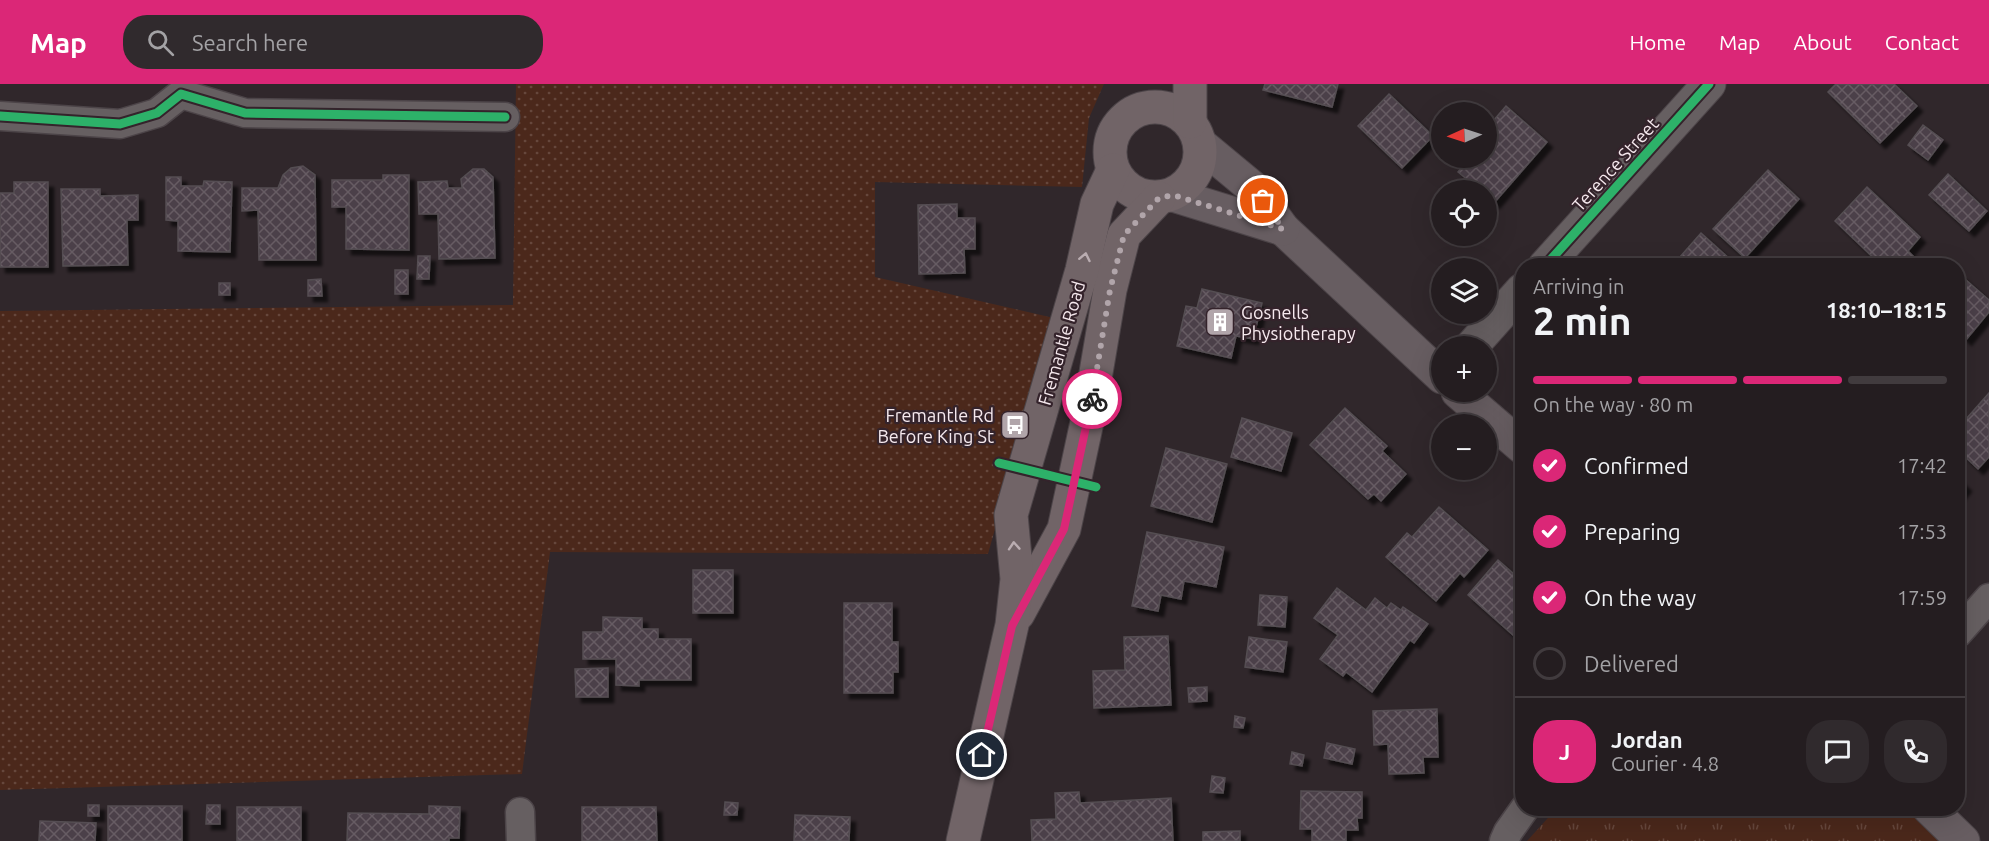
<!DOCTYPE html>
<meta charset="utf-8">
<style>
body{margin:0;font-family:Ubuntu,sans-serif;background:#302a2d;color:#f1f3f6;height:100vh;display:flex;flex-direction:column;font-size:22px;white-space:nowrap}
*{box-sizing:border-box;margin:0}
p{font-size:20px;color:#a3a2a5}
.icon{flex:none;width:33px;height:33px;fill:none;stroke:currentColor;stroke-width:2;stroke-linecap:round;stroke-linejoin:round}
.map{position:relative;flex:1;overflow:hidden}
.panel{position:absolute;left:1515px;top:174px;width:450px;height:558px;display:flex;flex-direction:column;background:#241d20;border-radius:24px;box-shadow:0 6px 24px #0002,0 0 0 2px #413b3e}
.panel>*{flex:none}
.needle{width:39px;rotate:267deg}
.controls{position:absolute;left:1431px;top:18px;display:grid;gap:12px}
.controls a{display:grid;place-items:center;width:66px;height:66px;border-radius:50%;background:#241d20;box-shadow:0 6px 24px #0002,0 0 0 2px #413b3e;font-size:30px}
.pin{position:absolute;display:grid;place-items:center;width:51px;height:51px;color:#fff;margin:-26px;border:3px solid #fff;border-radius:50%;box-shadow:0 2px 6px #0007}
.courier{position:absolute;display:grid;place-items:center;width:60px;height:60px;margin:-30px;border:4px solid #db2777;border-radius:50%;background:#fff;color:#222;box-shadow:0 2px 8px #0007}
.headline em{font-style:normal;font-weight:700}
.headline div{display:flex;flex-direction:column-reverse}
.headline{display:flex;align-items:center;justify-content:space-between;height:102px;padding:0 18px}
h1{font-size:39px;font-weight:700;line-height:45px}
.bar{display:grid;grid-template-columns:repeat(4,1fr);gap:9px 6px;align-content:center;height:72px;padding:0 18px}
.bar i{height:8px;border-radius:4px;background:#413b3e}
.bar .active{background:#db2777}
.bar p{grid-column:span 4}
.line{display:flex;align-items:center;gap:15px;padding:0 18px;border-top:2px solid #413b3e}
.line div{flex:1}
.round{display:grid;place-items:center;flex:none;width:63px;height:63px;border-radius:24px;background:#302a2d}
ol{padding:0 18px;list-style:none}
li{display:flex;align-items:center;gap:18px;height:66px}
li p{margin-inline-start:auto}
li .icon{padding:6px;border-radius:50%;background:#db2777;color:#fff;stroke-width:4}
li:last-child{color:#a3a2a5}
li i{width:33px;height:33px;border:3px solid #413b3e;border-radius:50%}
header{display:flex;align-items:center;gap:36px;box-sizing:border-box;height:84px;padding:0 30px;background:#db2777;color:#fff}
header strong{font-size:28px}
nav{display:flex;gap:33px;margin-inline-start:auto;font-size:21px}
.search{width:420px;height:54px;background:#302a2d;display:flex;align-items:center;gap:15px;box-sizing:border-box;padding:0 21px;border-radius:24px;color:#a3a2a5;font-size:22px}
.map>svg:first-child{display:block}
</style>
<header>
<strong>Map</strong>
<div class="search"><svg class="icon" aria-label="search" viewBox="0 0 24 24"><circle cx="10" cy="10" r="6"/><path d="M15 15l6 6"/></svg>Search here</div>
<nav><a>Home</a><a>Map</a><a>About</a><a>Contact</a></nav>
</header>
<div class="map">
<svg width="1989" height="757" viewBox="0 0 1989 757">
<defs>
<pattern id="grass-dots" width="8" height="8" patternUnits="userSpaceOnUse" patternTransform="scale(1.5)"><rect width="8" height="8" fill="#4b281b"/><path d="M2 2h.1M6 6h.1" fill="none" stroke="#66473c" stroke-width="1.8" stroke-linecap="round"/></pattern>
<pattern id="park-tufts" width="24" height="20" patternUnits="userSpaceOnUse" patternTransform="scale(1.5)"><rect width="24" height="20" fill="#4b281b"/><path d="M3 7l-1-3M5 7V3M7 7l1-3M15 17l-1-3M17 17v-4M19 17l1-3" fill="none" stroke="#66473c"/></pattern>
<pattern id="building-cross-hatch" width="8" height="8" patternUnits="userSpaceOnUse" patternTransform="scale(1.5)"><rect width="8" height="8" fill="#4c4149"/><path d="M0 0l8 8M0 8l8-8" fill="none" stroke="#665c64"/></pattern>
<filter id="shadow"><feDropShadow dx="5.5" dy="5.5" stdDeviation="1.5" flood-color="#0009"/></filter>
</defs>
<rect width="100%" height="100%" fill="#30272b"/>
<path fill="url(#grass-dots)" d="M516,0H1104L1089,34L1082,103L875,98V193L1054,234L988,470L550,468L522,690L0,706V227L513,221Z"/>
<path fill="url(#park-tufts)" d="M1557,724L1929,725L1963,757H1527Z"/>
<g fill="url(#building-cross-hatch)" stroke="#544e52" stroke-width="1.5" filter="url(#shadow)">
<path d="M1265,0H1338L1332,23L1263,6Z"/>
<path d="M1836,0H1894L1917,22L1880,59L1828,8Z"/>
<path d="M1389,10L1433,52L1402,84L1358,42Z"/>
<path d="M1506,22L1547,58L1494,119L1486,113V106H1480L1458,88L1470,74H1486V45Z"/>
<path d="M1923,41L1943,56L1928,76L1908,61Z"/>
<path d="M303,82L315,91L316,176H259L258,126L242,127V104H278L283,91L291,84Z"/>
<path d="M473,85H484L493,93L495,174L439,175L438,130H419L418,98L447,97L448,104H462L461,95Z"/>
<path d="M1768,86L1799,115L1745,174L1713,145Z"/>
<path d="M1948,90L1987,127L1969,147L1929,111Z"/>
<path d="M383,91H409V166L346,165V123H332V96H383Z"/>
<path d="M166,93H181V102H203L204,97L232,98L230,168L178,167V137L166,136Z"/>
<path d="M14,98H48V183H0V109H14Z"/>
<path d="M1867,103L1920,153L1908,167L1914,173L1910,176L1915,177L1911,182H1882L1835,137Z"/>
<path d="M61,105H100V112L138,111V136H127L128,181L63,182Z"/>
<path d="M957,120V134H975V165H964L965,189L919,190L918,121Z"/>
<path d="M1701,149L1732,177L1727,182H1672Z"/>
<path d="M418,172H430L429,195H417Z"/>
<rect x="395" y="186" width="13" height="24"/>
<path d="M1958,189L1989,216V228L1966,256L1958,248Z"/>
<path d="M321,195L322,212H308V196Z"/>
<rect x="219" y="199" width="11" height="12"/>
<path d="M1202,205L1262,219L1253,255L1236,252L1231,274L1177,262L1186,222L1197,224Z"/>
<path d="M1989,309V373L1978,385L1958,366V344Z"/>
<path d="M1345,324L1387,362L1382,367L1406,390L1381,417L1374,410L1368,415L1310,361Z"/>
<path d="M1242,334L1292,349L1281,387L1231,373Z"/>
<path d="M1166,364L1227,380L1212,438L1151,422Z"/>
<path d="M1958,394L1966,402L1958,412Z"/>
<path d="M1439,423L1488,466L1464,493L1460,489L1436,517L1386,473L1407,449L1412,453Z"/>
<path d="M1147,448L1224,463L1216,503L1184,497L1181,515L1161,511L1158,527L1132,522Z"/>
<path d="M1498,476L1522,497V559L1468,511Z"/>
<rect x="693" y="486" width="40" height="43"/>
<path d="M1337,504L1366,526L1375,514L1387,524L1391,519L1401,526L1403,523L1428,540L1414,559L1410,556L1372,608L1346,588L1343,592L1320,575L1338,551L1314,534Z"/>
<path d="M1260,511L1287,513L1285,543L1258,541Z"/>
<path d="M844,519H892V558H898V588H893V609H844Z"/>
<path d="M603,533L642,534V545H658V555H691V596H639V602L616,601V575H583V548H603Z"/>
<path d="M1168,552L1171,621L1094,624L1093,587L1125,586L1124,553Z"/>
<path d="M1249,553L1287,558L1283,588L1245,583Z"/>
<path d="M608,584V613H576L575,585Z"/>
<path d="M1207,603V617L1189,618L1188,604Z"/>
<path d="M1437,625L1438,673H1423L1424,689L1389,690L1388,660L1374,661L1373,627Z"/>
<path d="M1235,632L1245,634L1243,644L1234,643Z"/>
<path d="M1327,659L1355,665L1352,680L1324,674Z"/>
<path d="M1292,668L1304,671L1302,682L1290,680Z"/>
<path d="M1212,692L1225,694L1223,709L1210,708Z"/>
<path d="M1301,707L1362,708V734H1357L1358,746H1346V757H1312V745H1300Z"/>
<path d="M1079,708L1080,719L1171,714L1173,757H1032L1031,736L1056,735L1055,709Z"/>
<path d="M725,718L738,719L737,731H724Z"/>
<rect x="88" y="721" width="11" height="11"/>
<path d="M207,721H220V740H206Z"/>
<rect x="108" y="722" width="74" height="35"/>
<path d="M429,722L460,723L459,754H449V757H347L348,729L429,730Z"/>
<rect x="237" y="723" width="64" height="34"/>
<path d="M582,723H656L657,757H582Z"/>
<path d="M795,731L850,733L849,757H794Z"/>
<path d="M40,737L96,739L95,757H39Z"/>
<path d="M1240,747V757H1203V748Z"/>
</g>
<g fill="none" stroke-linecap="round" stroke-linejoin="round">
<g stroke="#4c4448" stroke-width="31">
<g id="minor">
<path d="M0,32L120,40L157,29L181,10L245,29L505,33"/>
<path d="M1958,549L1989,514"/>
<path d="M520,728L521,757"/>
<path d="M1504,757L1508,748L1525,724"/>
</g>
</g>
<g stroke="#4c4448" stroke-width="35">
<g id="tertiary">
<path d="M1545,182L1709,0"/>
<path d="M1472,262L1522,206"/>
</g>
</g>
<g stroke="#4c4448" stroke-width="35">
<g id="secondary">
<path d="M1200,60L1253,104L1283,145L1442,293"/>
<path d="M1173,111L1283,145"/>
<path d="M1458,308L1522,363"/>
<path d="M1929,724L1963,757"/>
</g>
</g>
<g stroke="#4c4448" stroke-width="35">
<g id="primary">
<circle cx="1155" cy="68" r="45"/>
<path d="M1190,38V0"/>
<path d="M1018,530L1064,445L1090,324L1110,206L1124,151L1159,114"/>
<path d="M963,757L1012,541L1017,495L1011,431L1082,186L1097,120L1113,86"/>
</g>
</g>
<use href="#minor" stroke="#665f61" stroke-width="28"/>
<use href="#tertiary" stroke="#665f61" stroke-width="33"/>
<use href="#secondary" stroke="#675d61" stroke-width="33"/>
<use href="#primary" stroke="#716467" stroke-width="33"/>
<g stroke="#34232b" stroke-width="13">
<g id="cycleway">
<path d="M0,32L120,40L157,29L181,10L245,29L505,33"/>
<path d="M1545,182L1709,0"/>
<path d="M999,379L1096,403"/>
</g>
</g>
<use href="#cycleway" stroke="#2db169" stroke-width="9"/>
</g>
<defs><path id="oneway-chevron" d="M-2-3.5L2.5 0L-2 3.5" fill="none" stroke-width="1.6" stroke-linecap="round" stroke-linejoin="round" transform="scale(1.5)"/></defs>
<g stroke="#baadb1">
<use href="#oneway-chevron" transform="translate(1085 173) rotate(-78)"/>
<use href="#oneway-chevron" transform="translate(1014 462) rotate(-94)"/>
</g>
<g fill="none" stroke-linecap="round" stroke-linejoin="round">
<path stroke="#b1a5aa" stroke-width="6" stroke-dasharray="0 10.8" d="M1092,315L1110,206L1124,151L1159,114L1173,111L1283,145L1263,117"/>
<path stroke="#db2777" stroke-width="8" d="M982,671L1012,542L1064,445L1092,315"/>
</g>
<defs>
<g id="building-square" transform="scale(1.5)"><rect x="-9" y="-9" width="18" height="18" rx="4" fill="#b1a5aa" stroke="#34232b"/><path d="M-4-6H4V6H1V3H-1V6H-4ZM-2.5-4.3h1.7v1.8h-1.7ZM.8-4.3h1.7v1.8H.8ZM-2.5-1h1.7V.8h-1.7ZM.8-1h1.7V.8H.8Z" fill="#fff"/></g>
<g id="bus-square" transform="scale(1.5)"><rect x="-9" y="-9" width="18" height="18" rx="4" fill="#b1a5aa" stroke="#34232b"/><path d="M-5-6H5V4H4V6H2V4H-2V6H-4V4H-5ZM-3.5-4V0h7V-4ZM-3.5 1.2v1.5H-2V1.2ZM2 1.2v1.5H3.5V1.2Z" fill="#fff"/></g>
</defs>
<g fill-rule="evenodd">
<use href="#building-square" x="1220" y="238"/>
<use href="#bus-square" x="1015" y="341"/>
</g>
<g text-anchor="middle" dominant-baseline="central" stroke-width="4.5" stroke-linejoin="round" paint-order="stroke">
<g font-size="18" fill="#f6e9ee" stroke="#34232b">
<text transform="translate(1615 80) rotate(-48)">Terence Street</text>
<text transform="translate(1061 259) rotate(-74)">Fremantle Road</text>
</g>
<g font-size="18" fill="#f6e9ee" stroke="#34232b" text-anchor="start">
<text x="1241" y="228">Gosnells<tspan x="1241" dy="21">Physiotherapy</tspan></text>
<text x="994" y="331" text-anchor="end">Fremantle Rd<tspan x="994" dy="21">Before King St</tspan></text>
</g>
</g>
</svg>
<div class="controls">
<a><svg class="needle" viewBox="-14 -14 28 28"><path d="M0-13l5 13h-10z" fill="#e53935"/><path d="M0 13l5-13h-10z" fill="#a3a2a5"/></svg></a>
<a><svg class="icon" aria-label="locate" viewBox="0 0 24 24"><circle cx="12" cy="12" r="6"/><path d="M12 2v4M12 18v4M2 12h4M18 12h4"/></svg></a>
<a><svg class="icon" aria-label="layers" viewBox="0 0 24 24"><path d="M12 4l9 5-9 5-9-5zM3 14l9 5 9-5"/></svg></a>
<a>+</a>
<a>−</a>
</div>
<div class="pin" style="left:1263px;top:117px;background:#ea580c"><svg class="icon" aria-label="bag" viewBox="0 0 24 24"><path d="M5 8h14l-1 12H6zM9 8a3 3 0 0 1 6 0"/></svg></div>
<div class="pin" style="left:982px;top:671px;background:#1f2937"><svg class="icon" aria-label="home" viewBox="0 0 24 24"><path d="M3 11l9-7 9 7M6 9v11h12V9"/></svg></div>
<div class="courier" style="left:1092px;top:315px"><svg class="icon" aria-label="bike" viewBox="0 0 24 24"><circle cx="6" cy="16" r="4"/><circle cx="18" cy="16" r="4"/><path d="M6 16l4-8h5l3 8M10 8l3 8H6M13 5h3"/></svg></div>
<section class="panel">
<div class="headline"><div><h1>2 min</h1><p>Arriving in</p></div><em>18:10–18:15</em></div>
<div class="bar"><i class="active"></i><i class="active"></i><i class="active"></i><i></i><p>On the way · 80 m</p></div>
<ol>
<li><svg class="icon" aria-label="check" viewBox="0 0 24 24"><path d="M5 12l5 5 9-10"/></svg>Confirmed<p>17:42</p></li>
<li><svg class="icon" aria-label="check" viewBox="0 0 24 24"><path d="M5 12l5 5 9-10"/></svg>Preparing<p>17:53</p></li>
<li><svg class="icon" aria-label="check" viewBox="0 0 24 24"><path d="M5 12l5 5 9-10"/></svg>On the way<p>17:59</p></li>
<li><i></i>Delivered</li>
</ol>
<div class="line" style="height:108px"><b class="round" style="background:#db2777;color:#fff">J</b><div><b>Jordan</b><p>Courier · 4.8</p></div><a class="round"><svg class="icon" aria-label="chat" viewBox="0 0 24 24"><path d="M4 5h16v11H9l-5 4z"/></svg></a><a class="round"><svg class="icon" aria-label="phone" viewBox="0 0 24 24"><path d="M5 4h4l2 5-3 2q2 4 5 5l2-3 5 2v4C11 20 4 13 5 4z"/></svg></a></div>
</section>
</div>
